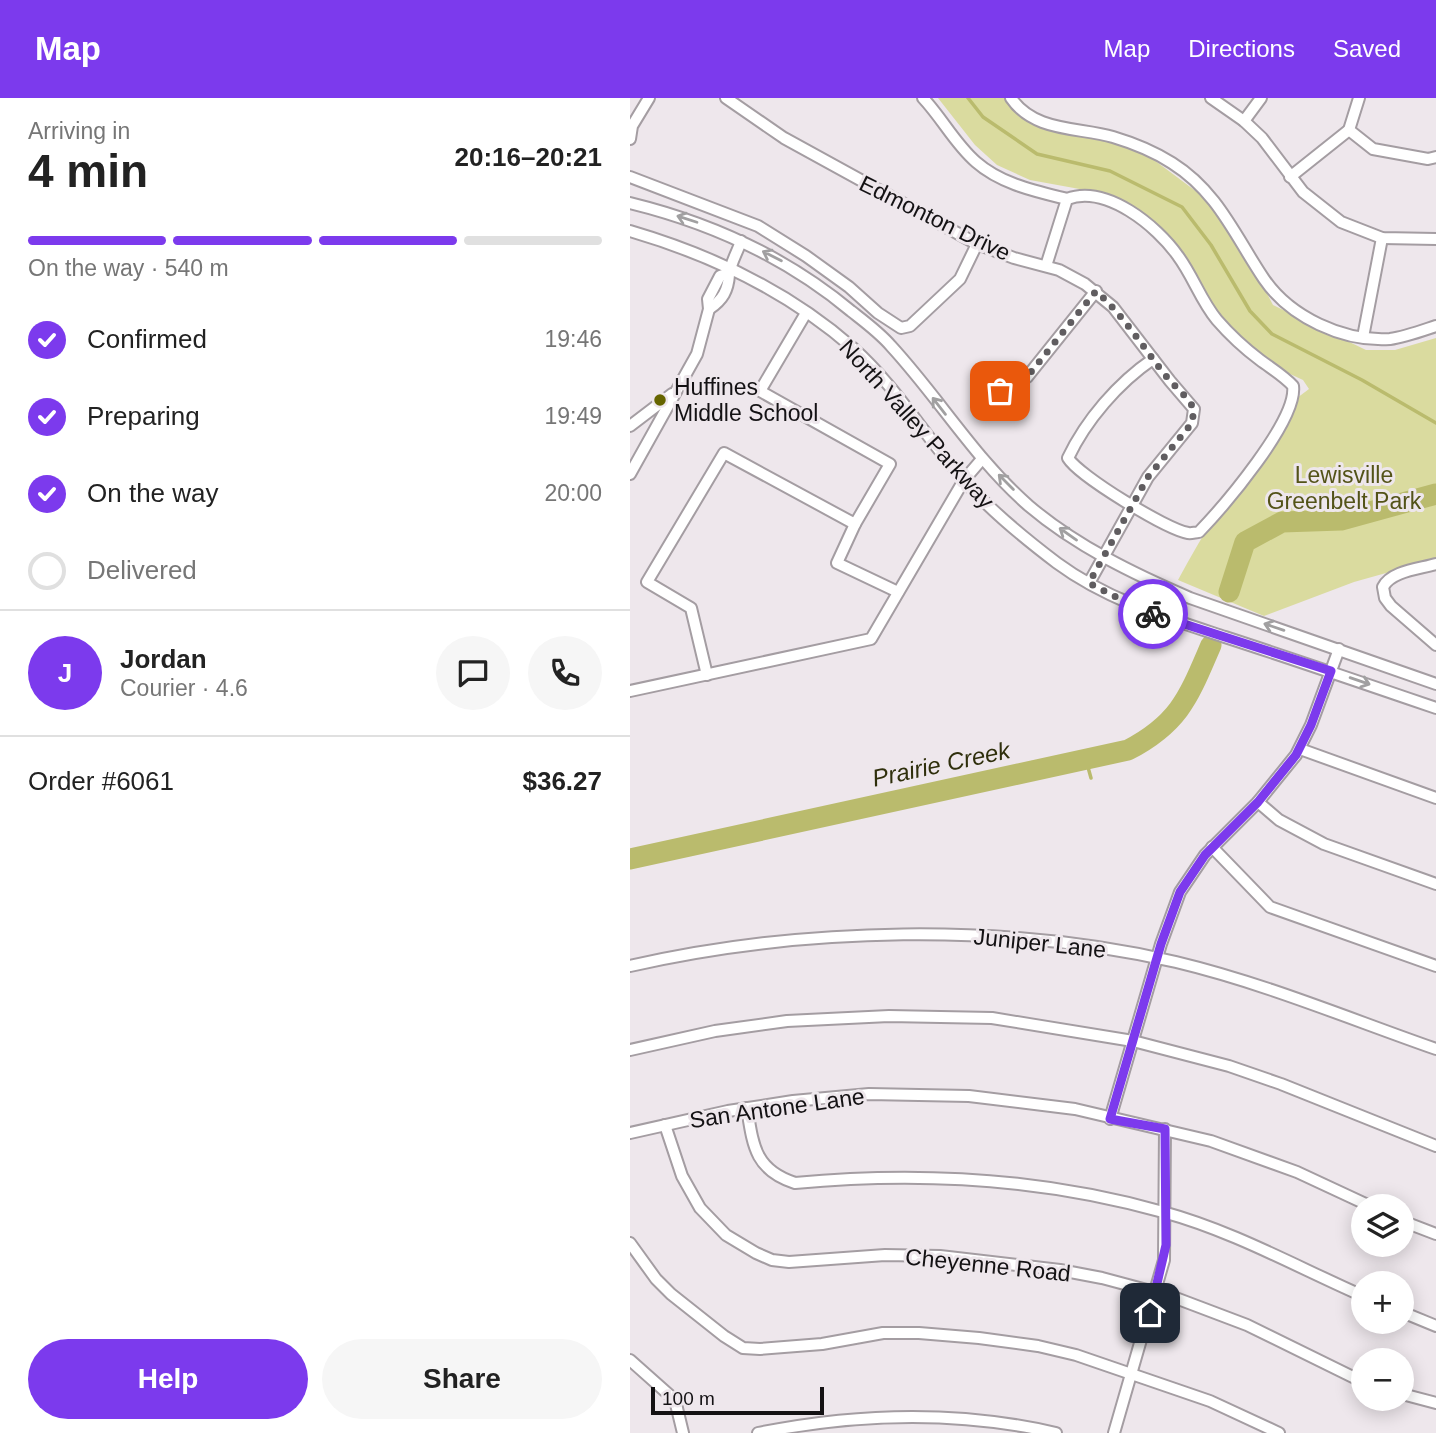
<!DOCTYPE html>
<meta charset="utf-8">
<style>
body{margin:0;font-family:Arial,sans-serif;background:#f6f6f6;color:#222;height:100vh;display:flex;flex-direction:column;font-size:26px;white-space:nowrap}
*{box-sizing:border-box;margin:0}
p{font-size:23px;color:#767676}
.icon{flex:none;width:38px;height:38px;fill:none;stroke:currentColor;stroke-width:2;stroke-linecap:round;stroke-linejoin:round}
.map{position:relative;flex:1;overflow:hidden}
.side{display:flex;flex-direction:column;background:#fff;width:630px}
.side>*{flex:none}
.tools{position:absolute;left:721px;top:1096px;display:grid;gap:14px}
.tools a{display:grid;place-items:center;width:63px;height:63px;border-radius:50%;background:#fff;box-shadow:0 4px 18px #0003;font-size:35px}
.scale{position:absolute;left:21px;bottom:18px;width:173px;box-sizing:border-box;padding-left:7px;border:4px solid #141214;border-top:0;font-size:19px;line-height:24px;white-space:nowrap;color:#141214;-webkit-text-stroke:5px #eee7ec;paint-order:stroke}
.pin{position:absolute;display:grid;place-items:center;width:60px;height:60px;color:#fff;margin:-30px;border-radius:14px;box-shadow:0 4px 10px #0006}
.courier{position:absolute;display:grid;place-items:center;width:70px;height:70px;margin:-35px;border:5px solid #7c3aed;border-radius:50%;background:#fff;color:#222;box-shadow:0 2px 9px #0007}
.overview em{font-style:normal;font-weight:700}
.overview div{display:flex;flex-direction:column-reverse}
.overview{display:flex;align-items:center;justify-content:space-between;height:119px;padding:0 28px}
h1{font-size:46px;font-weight:700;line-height:52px}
.bar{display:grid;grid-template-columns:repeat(4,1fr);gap:10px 7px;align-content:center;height:84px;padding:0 28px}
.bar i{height:9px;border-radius:5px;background:#e0e0e0}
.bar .on{background:#7c3aed}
.bar p{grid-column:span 4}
.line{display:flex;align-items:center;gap:18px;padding:0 28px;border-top:2px solid #e0e0e0}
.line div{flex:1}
.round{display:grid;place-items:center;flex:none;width:74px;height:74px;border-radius:37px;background:#f6f6f6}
ol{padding:0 28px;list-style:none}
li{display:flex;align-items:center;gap:21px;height:77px}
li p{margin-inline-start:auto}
li .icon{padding:7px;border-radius:50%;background:#7c3aed;color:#fff;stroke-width:4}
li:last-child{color:#767676}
li i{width:38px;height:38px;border:4px solid #e0e0e0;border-radius:50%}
.primary-button{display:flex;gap:14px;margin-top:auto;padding:14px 28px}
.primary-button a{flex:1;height:80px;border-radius:42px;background:#7c3aed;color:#fff;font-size:28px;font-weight:700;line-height:80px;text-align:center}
.primary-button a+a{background:#f6f6f6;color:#222}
header{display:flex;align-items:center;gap:42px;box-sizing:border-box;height:98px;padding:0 35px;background:#7c3aed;color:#fff}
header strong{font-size:33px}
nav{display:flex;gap:38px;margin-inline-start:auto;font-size:24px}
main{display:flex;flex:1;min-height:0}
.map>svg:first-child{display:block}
</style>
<header>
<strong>Map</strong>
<nav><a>Map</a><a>Directions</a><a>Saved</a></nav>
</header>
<main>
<section class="side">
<div class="overview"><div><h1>4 min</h1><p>Arriving in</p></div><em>20:16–20:21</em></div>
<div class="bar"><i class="on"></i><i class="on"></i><i class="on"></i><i></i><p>On the way · 540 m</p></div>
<ol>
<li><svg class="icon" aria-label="check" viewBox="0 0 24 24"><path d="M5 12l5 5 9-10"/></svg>Confirmed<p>19:46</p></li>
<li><svg class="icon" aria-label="check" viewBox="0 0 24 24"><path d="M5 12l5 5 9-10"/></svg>Preparing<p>19:49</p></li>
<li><svg class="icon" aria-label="check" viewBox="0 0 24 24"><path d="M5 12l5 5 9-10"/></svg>On the way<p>20:00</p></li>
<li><i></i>Delivered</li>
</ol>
<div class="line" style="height:126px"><b class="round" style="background:#7c3aed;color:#fff">J</b><div><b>Jordan</b><p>Courier · 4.6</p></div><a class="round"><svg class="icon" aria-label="chat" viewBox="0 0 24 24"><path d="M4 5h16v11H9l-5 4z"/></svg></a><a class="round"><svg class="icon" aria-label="phone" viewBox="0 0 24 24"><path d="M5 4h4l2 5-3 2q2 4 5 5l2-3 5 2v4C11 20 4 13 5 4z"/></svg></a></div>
<div class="line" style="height:91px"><div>Order #6061</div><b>$36.27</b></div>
<div class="primary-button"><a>Help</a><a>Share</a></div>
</section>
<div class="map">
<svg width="806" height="1335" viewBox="0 0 806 1335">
<rect width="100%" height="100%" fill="#eee7ec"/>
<path fill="#dadb9f" d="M308,0H376L386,10L459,38L512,53L575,100L611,146L643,207L736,252H765L806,240V461L724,484L634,518L548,482C582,418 624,359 667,300L679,291L673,282L623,259L593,229L537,139L503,111L455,92L400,82L367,67L345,47Z"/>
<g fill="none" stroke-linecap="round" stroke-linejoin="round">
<g stroke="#babb6d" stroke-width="3.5">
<path d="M338,0L353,19L407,56L480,73L552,109L581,147L620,213L642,236L732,282L806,325"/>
<path d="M456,662L461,680"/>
</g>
<g stroke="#babb6d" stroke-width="21">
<path d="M599,494L615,444L652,424L711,422L806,396"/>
<path d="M0,761L498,652C550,625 559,598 581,547"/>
</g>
<g stroke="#a49da2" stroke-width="14">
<g id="minor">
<path d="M96,0L154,40L347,146L384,160L429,172L455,186L483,209L540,283L564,311L562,325L518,379L459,485"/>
<path d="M293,0C312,20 325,46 346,64C371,86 405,93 437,101"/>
<path d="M381,0C404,34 448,29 483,39C503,45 525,54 542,65C588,94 605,138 634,181C660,219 713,244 760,241C775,239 791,233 806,228"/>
<path d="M581,0L614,23L632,40L673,94L711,124L752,140L806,141"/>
<path d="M729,0L719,32L743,51L798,61L806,59"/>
<path d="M614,23L631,0"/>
<path d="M0,41L2,28L19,0"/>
<path d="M0,79L128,128L176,158L219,189L248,215L271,230L280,228L330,181L347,146"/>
<path d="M660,79L719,32"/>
<path d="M0,105C82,125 156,159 221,213C235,224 250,235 261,248C309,300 345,361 399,408C446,448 504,476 560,500L806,586"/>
<path d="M0,133C82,157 158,193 223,250C269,291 300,347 343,392C367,418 398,443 427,465C477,502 537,520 595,539C666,562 736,586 806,610"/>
<path d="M416,168L437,101C476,86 527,128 548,158C563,178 571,203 587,222C600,237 614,250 630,262C642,271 654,278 663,288C668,322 593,409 569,434C566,434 560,436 558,435C536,431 449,378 438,360C456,322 488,285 523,261"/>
<path d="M79,211C93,202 98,192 99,177C100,166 108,153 111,143"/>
<path d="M176,215L130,293L260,366L225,426L207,465L268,494"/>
<path d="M733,239L752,140"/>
<path d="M356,298L385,288L397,279L466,193"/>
<path d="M0,328L42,296"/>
<path d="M0,376L67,256L79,211L78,201L90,178L99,175"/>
<path d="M806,466C789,471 761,473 753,489L755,500L761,508L806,547"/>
<path d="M77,577L61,510L17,484L94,355L225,426"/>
<path d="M0,593L241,541L334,382L352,361"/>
<path d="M670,651L806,700"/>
<path d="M628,704L649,722L694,746L806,786"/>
<path d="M582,749L640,809L806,868"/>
<path d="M0,868C172,829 374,824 546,864C634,885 720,921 806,951"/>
<path d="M0,952L85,933L157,923L259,918L362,920L503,943L599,968L651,986L806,1048"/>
<path d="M117,1010C123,1048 125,1072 165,1085C290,1073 412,1080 533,1114C603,1133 667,1169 733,1198"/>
<path d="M480,1021L531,846L550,794L575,757L628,704L666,657L681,627L709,551"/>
<path d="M35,1027L52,1078L70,1110L96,1137L126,1155L142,1162L159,1164L255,1157L310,1158L430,1172L472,1180L543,1199L617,1227L733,1284"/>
<path d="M0,1035L98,1013L163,1003L239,996L339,998L445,1011L581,1043L667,1074L740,1108"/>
<path d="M772,1123L806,1136"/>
<path d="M0,1145L26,1181L41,1196L94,1238L113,1250L130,1251L192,1246L253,1235H289L349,1240L408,1248L446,1257L580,1303L649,1335"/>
<path d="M772,1214L806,1228"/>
<path d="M0,1262L45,1302L53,1335"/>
<path d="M772,1296L806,1305"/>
<path d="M128,1335C227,1315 327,1312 426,1335"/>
<path d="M484,1335L534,1162L535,1031"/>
</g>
</g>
<use href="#minor" stroke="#fff" stroke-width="10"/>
</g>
<defs><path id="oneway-shaft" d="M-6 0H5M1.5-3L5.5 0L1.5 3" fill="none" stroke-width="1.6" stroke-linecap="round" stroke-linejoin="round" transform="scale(1.75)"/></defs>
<g stroke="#a1a0a1">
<use href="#oneway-shaft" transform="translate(57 121) rotate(-162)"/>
<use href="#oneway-shaft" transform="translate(142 158) rotate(-153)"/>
<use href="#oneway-shaft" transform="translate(309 308) rotate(-128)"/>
<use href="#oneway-shaft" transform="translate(376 384) rotate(-135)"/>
<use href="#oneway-shaft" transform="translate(438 436) rotate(-145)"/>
<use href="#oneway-shaft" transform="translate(644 529) rotate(-161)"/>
<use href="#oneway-shaft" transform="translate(730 583) rotate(19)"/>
</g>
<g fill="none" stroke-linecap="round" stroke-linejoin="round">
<path stroke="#605d60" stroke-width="7" stroke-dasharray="0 12.6" d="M370,293L385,288L397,279L466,193C494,218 512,248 536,278C545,289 557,298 564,311L562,325L518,379L459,485L498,505L523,516"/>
<path stroke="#7c3aed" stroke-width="9" d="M520,1215L536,1147L535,1031L480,1021L531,846L550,794L575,757L628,704L666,657L681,627L701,573L523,516"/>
</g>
<circle fill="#666500" stroke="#eee7ec" stroke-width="2.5" cx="30" cy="302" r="7"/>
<g text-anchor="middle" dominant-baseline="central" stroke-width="6" stroke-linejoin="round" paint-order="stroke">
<g font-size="23" fill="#141214" stroke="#eee7ec">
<text transform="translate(305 120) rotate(26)">Edmonton Drive</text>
<text transform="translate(287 326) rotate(48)">North Valley Parkway</text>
<text transform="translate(410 845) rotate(6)">Juniper Lane</text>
<text transform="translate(147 1010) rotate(-8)">San Antone Lane</text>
<text transform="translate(358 1167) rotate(6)">Cheyenne Road</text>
</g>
<g font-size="23" fill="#141214" stroke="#eee7ec" text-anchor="start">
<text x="44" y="289">Huffines<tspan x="44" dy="26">Middle School</tspan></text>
</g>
<g font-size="23" fill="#535318" stroke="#eee7ec">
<text x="714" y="377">Lewisville<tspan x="714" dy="26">Greenbelt Park</tspan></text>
</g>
<g font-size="24" font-style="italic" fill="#2f2f0c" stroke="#eee7ec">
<text transform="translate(311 666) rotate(-12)">Prairie Creek</text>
</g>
</g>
</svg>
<div class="tools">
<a><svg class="icon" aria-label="layers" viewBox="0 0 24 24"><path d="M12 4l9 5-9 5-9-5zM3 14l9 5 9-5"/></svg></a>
<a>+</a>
<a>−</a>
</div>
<div class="scale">100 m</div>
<div class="pin" style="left:370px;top:293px;background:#ea580c"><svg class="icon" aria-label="bag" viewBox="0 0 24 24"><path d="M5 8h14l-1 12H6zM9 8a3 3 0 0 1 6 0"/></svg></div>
<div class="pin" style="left:520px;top:1215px;background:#1f2937"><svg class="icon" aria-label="home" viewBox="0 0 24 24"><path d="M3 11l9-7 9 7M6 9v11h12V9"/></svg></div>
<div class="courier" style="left:523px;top:516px"><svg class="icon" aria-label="bike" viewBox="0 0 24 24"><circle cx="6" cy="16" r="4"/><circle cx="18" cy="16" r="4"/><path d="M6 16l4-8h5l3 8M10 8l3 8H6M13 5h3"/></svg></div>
</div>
</main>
